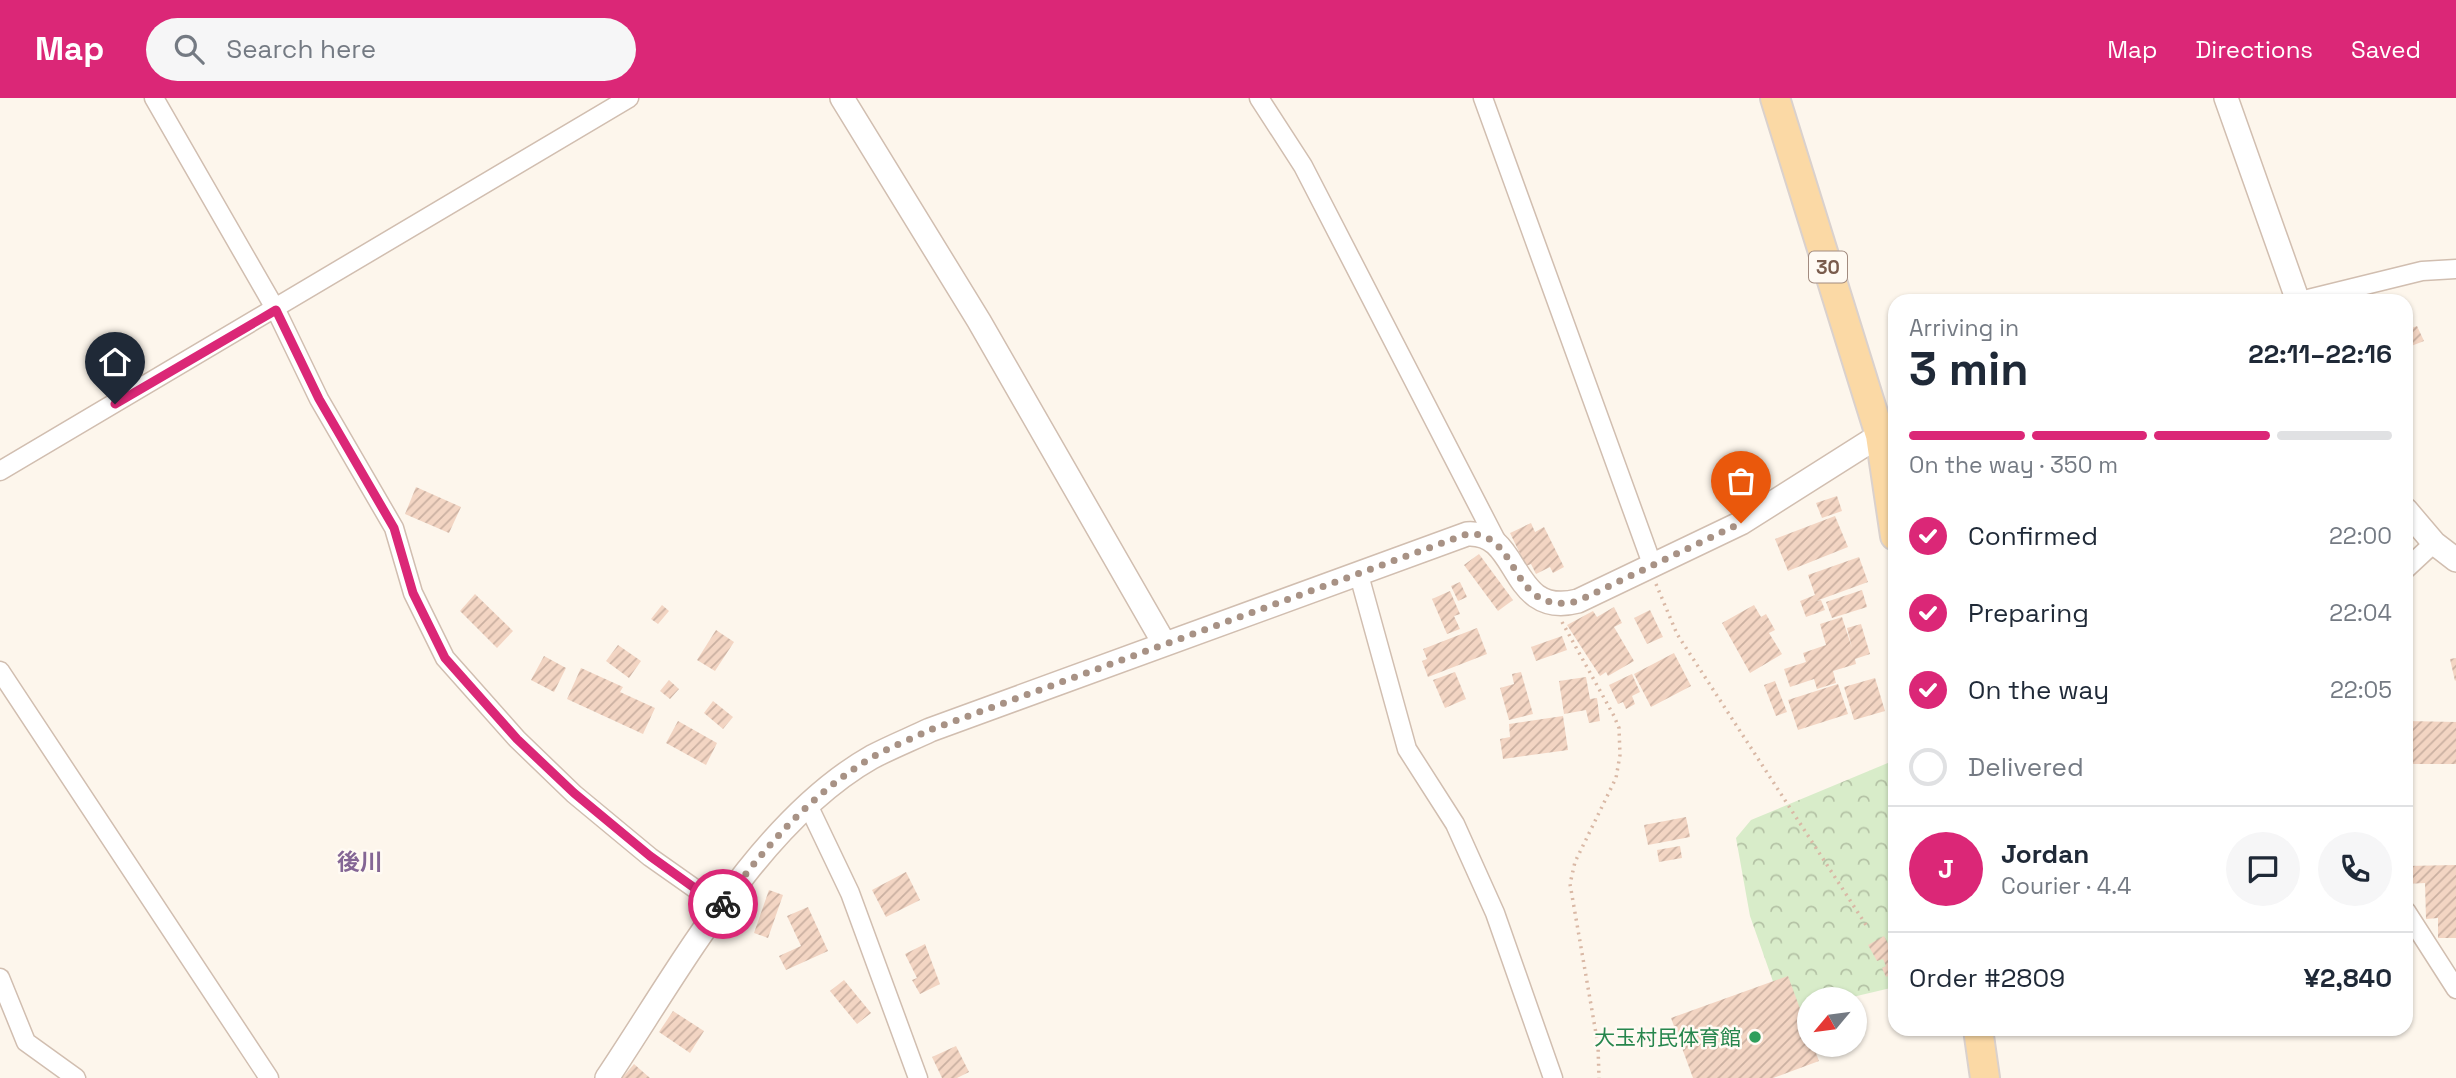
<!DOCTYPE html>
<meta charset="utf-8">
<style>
body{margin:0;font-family:"Space Grotesk","Noto Sans JP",sans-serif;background:#f6f6f7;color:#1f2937;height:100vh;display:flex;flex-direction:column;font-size:26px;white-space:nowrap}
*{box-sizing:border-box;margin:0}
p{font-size:23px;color:#747a83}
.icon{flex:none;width:38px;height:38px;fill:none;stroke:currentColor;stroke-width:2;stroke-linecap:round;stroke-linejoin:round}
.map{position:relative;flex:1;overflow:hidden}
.sheet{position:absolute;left:1888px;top:196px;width:525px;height:742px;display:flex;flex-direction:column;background:#fff;border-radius:21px;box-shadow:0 2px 5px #0004}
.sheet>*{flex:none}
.needle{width:46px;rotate:241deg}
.fabs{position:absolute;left:1797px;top:889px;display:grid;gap:14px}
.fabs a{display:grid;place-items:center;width:70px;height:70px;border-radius:50%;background:#fff;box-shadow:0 2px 5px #0004;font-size:35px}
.pin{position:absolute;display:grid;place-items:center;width:60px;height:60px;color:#fff;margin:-72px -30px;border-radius:50% 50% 50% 0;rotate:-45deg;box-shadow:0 0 7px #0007}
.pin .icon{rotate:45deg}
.courier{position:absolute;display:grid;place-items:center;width:70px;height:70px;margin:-35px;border:5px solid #db2777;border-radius:50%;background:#fff;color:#222;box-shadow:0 2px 9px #0007}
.summary em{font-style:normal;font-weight:600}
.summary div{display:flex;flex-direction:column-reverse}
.summary{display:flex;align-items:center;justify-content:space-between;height:119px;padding:0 21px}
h1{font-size:46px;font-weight:600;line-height:52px}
.bar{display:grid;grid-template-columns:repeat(4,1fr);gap:10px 7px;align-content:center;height:84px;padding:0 21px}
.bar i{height:9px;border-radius:5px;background:#e0e1e3}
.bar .selected{background:#db2777}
.bar p{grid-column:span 4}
.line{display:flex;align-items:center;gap:18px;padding:0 21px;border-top:2px solid #e0e1e3}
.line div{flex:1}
.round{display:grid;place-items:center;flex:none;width:74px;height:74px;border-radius:37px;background:#f6f6f7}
ol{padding:0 21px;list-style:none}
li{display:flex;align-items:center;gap:21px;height:77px}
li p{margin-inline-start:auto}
li .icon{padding:7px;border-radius:50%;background:#db2777;color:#fff;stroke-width:4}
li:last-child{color:#747a83}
li i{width:38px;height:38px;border:4px solid #e0e1e3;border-radius:50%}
header{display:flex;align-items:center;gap:42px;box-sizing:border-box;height:98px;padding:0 35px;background:#db2777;color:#fff}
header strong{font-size:33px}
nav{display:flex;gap:38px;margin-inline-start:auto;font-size:24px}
.search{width:490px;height:63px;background:#f6f6f7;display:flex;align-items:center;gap:18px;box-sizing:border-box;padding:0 24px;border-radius:38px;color:#747a83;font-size:26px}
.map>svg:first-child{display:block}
</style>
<header>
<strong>Map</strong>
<div class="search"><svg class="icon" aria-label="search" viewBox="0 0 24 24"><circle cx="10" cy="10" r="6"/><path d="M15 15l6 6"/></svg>Search here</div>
<nav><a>Map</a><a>Directions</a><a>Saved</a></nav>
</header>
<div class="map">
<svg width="2456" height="980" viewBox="0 0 2456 980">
<defs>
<pattern id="forest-crowns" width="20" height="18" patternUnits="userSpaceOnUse" patternTransform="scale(1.75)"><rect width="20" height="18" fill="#d8ecc9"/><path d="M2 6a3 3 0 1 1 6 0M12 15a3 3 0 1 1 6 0" fill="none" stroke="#b4c2a5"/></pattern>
<pattern id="building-hatch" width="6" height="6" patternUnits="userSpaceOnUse" patternTransform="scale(1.75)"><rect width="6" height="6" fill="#f3d5c3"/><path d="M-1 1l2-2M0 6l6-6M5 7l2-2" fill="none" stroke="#cab0a1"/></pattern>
</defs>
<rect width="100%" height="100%" fill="#fdf6ec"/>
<path fill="url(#forest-crowns)" d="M1895,662V889L1844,901H1810L1809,909L1784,915L1750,818L1736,740L1751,722Z"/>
<g fill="url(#building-hatch)">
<path d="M2417,228L2424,243L2406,250V232Z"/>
<path d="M416,389L461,409L449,435L405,416Z"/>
<path d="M1837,398L1842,413L1822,420L1816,405Z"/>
<path d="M1835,418L1848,449L1788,473L1775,441Z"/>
<path d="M1531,425L1535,434L1544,429L1564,469L1553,475L1550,469L1536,476L1531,466L1526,468L1510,435Z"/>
<path d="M1479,456L1513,502L1498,513L1464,467Z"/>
<path d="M1859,459L1868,484L1816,503L1821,502L1825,512L1806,519L1800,503L1815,497L1808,477Z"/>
<path d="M1460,484L1467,499L1458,503L1451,488Z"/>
<path d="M1862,492L1867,509L1832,520L1826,504Z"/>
<path d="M1450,493L1460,516L1454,518L1460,531L1447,536L1432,501Z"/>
<path d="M475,496L513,533L497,550L460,513Z"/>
<path d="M662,507L669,513L658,526L651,521Z"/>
<path d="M1754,507L1761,519L1766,516L1775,532L1769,535L1782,556L1750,575L1722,525Z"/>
<path d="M1614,509L1622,525L1614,529L1634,563L1608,578L1606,574L1600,578L1567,527L1593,513L1597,519Z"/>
<path d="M1650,512L1663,539L1647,546L1634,520Z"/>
<path d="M1842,519L1852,550L1847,530L1861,526L1870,556L1855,561L1856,566L1833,573L1836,585L1817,591L1814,581L1790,589L1784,571L1806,564L1803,555L1826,547L1820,526Z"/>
<path d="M1477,530L1487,556L1428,579L1422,563L1427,561L1423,551Z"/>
<path d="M716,532L734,544L715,573L697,562Z"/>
<path d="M1562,538L1567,552L1536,563L1531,549Z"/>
<path d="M618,547L641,563L629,580L606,563Z"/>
<path d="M1674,555L1691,588L1651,609L1634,576Z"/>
<path d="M544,558L566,570L554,594L531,582Z"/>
<path d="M2456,560V582L2455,583L2450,561Z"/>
<path d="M581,570L623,589L620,594L655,610L643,636L567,601Z"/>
<path d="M1455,574L1466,601L1445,610L1433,582Z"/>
<path d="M1521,574L1533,616L1509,622L1500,590L1514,586L1512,576Z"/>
<path d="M1632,576L1640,594L1632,598L1635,606L1626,611L1623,604L1618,606L1609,587Z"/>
<path d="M1586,579L1590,601L1597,600L1600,623L1589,625L1586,612L1564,616L1559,583Z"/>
<path d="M1875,580L1885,613L1854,622L1844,589Z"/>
<path d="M669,582L679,591L670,601L660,593Z"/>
<path d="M1775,583L1787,614L1776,618L1764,587Z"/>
<path d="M1838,586L1848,616L1798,632L1788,602Z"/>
<path d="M713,603L733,619L723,631L704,615Z"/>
<path d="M1563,618L1568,652L1503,661L1500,641L1510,639L1509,626Z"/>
<path d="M678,623L717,645L706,667L666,645Z"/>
<path d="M2406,623L2456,624V666H2406Z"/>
<path d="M1686,719L1690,739L1648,747L1644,727Z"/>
<path d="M1680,748L1682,760L1659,764L1657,752Z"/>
<path d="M2456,767V840H2438V820L2426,821L2425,785L2406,786V768Z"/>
<path d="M906,774L920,802L886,819L872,792Z"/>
<path d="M769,792L783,797L768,840L754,835Z"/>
<path d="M808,809L828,853L786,872L779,858L801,848L787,818Z"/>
<path d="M1884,838L1893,855L1890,857L1895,863V874L1886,879L1882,870L1886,868L1883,861L1877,863L1868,847Z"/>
<path d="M925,846L940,886L920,896L912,882L917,880L905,856Z"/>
<path d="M1788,878L1810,938V947H1813L1819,963L1773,980H1693L1671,920Z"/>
<path d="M844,882L871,915L857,926L830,893Z"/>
<path d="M673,913L704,933L690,955L659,934Z"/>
<path d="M956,948L969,974L957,980H942L932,959Z"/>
<path d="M634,966L650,980H622Z"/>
</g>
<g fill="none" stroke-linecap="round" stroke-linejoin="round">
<g stroke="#d1beb0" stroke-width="21">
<g id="minor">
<path d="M154,0L276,212L319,301L394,430L413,495L445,560L517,641L574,696L650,759L721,809"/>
<path d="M1259,0L1303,68L1500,450"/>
<path d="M1483,0L1652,466"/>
<path d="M2300,203L2422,173L2456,171"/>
<path d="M0,373L629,0"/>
<path d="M2406,471L2434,445"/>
<path d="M1359,477L1407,651L1455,726L1495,815L1553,980"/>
<path d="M0,573L269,980"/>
<path d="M808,707L850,795L918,980"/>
<path d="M2406,813L2456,891"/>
<path d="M0,880L26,944L76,980"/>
</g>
</g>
<g stroke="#d1beb0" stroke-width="26">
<g id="tertiary">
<path d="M842,0L979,223L1164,545"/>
<path d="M2226,0L2298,203"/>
<path d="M2406,412L2434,445L2456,462"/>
<path d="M607,980C678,874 759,723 872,659C891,649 911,641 930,632L1467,436C1522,432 1508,521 1578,503L1741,425L1880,337L1895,332"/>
</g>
</g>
<g stroke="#dad1cd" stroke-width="32">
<g id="primary">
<path d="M1775,0L1880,337L1895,438"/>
<path d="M1978,931L1985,980"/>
</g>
</g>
<g stroke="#d9b8a5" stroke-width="3.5" stroke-dasharray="2 5" stroke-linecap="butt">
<path d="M1891,458L1895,481"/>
<path d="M1656,486L1677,536L1868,830"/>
<path d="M1562,524L1614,618L1619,630L1620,657L1616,680L1575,764L1570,786L1598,947L1599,980"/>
</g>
<use href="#minor" stroke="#fff" stroke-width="18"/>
<use href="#tertiary" stroke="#fff" stroke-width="23"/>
<use href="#primary" stroke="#fbd9a5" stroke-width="28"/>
</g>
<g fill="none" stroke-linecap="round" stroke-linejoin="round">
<path stroke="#a89285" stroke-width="7" stroke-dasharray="0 12.6" d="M723,806C764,750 811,696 871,660C890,649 911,641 930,632L1467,436C1522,433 1508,520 1578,503L1741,425"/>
<path stroke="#db2777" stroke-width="9" d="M115,306L276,212L319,301L394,430L413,495L445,560L517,641L574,695L650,758L721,809L723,806"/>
</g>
<circle fill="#2e9e5b" stroke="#fffaf3" stroke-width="2.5" cx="1755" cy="939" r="7"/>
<g text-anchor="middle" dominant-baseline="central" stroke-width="5" stroke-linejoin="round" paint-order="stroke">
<rect fill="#fffaf3" stroke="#a28b7f" stroke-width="2" x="1809" y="153.5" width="38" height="31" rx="5"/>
<g font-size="19" font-weight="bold" fill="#7a5c4d">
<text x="1828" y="169">30</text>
</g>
<g font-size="21" fill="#27864d" stroke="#fffaf3" text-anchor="end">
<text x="1741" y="939">大玉村民体育館</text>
</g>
<g font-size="23" font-weight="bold" fill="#846695" stroke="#fffaf3">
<text x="360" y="764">後川</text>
</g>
</g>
</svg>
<div class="fabs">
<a><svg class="needle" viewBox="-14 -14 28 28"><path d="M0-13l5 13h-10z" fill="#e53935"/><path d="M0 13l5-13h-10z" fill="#747a83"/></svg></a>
</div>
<div class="pin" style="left:1741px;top:425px;background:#ea580c"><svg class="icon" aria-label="bag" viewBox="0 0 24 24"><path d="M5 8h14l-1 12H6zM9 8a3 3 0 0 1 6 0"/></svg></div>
<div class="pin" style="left:115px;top:306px;background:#1f2937"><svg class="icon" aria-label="home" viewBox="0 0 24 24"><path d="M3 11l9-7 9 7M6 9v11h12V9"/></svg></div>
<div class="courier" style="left:723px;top:806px"><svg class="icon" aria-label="bike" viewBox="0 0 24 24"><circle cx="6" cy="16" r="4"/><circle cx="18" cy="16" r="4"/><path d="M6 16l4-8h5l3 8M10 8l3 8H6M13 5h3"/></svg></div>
<section class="sheet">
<div class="summary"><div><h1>3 min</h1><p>Arriving in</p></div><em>22:11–22:16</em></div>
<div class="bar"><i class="selected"></i><i class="selected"></i><i class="selected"></i><i></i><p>On the way · 350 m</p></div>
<ol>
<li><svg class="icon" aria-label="check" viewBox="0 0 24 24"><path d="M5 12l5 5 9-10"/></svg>Confirmed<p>22:00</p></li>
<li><svg class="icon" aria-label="check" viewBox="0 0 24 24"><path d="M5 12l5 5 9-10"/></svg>Preparing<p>22:04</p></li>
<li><svg class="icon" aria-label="check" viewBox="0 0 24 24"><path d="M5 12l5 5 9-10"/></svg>On the way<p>22:05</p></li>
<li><i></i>Delivered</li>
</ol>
<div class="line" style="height:126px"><b class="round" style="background:#db2777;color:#fff">J</b><div><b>Jordan</b><p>Courier · 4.4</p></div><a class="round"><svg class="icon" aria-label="chat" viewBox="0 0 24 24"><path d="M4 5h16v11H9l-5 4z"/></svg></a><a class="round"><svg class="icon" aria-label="phone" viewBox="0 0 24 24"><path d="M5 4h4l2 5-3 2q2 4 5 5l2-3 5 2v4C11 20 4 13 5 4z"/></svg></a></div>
<div class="line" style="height:91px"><div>Order #2809</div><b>¥2,840</b></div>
</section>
</div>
